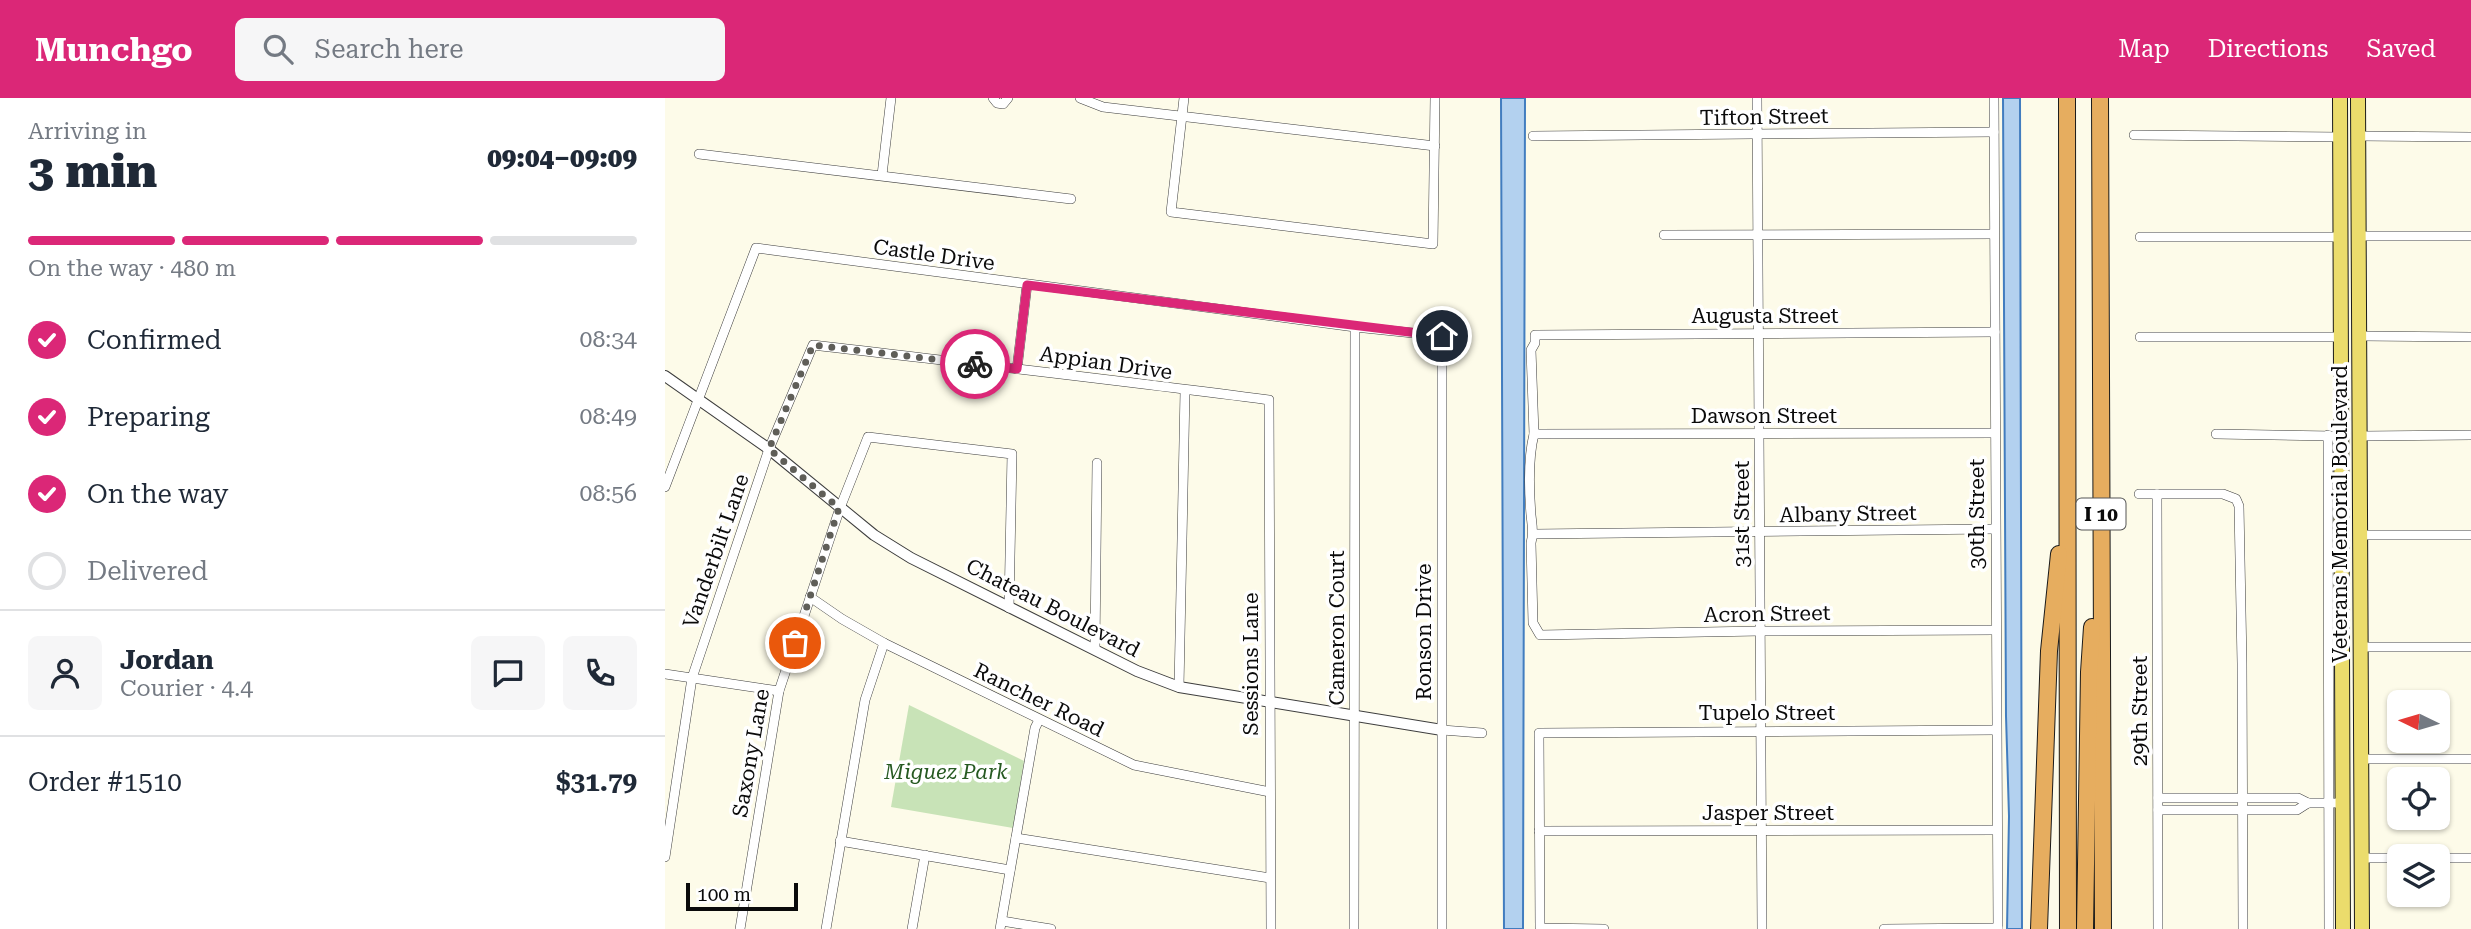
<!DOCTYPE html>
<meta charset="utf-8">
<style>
body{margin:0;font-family:"Roboto Serif",serif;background:#f6f6f7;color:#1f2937;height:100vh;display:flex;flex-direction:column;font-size:26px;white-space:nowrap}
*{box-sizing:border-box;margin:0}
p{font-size:23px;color:#747a83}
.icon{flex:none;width:38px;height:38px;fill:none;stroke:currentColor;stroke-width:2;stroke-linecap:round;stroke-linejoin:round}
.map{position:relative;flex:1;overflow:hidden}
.side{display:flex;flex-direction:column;background:#fff;width:665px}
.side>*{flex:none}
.needle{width:46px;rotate:275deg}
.fabs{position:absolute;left:1722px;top:592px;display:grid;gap:14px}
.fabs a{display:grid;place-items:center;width:63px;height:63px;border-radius:10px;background:#fff;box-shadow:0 2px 5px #0004;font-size:35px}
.scale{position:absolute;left:21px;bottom:18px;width:112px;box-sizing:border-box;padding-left:7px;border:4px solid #0a0a0a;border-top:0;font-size:19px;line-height:24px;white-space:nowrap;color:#0a0a0a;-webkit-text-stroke:5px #fff;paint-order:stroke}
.pin{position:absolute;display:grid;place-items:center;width:60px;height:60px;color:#fff;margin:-30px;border:4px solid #fff;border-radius:50%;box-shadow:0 2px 7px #0007}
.courier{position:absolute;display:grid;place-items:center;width:70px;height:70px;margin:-35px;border:5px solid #db2777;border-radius:50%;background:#fff;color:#222;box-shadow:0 2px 9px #0007}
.summary em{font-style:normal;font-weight:800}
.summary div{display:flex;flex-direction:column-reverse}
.summary{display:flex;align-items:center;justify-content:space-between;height:119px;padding:0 28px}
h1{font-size:46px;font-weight:800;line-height:52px}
.bar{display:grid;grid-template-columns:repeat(4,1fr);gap:10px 7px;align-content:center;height:84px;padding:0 28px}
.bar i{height:9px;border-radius:5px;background:#e0e1e3}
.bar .on{background:#db2777}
.bar p{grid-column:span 4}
.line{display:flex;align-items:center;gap:18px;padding:0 28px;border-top:2px solid #e0e1e3}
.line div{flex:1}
.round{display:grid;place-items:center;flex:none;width:74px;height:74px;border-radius:10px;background:#f6f6f7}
ol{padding:0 28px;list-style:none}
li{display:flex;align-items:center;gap:21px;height:77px}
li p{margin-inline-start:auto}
li .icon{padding:7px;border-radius:50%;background:#db2777;color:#fff;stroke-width:4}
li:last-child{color:#747a83}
li i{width:38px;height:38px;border:4px solid #e0e1e3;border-radius:50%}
header{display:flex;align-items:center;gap:42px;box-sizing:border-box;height:98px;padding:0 35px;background:#db2777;color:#fff}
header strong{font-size:33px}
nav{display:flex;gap:38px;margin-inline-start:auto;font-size:24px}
.search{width:490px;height:63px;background:#f6f6f7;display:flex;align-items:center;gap:18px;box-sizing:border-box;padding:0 24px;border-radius:10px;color:#747a83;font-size:26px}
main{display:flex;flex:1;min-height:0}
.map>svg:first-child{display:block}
</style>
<header>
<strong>Munchgo</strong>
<div class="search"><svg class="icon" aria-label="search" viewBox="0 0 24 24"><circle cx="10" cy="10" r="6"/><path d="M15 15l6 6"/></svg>Search here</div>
<nav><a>Map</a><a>Directions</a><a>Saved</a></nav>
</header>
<main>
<section class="side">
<div class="summary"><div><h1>3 min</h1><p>Arriving in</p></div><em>09:04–09:09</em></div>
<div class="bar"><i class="on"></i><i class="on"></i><i class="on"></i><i></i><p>On the way · 480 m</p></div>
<ol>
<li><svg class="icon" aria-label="check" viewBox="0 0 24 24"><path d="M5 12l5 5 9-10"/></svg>Confirmed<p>08:34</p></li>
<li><svg class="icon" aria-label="check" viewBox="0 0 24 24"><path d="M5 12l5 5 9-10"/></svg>Preparing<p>08:49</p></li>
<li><svg class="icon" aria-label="check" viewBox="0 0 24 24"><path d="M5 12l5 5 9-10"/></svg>On the way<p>08:56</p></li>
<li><i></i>Delivered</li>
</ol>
<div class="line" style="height:126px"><a class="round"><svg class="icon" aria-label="person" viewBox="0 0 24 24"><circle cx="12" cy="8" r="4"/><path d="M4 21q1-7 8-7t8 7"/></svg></a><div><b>Jordan</b><p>Courier · 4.4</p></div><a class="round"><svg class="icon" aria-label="chat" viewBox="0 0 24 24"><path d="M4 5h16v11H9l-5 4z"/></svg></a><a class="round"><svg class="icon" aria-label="phone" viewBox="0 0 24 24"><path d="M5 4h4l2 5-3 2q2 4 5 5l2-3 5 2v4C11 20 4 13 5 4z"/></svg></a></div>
<div class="line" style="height:91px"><div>Order #1510</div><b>$31.79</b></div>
</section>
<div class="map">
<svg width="1806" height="831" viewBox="0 0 1806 831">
<rect width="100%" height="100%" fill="#fdfbe9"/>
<path fill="#c8e3b7" d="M244,607L359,663L348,730L226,709Z"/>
<g fill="#b3d1ef" stroke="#427dbf" stroke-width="2">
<path d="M836,0H860L858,831H839Z"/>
<path d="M1338,0H1355L1357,831H1342L1344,718L1341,618Z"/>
</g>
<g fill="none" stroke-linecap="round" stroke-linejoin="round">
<g stroke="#3d3d3d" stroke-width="10">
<g id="minor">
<path d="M328,0L332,5L338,6L343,0"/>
<path d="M415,0L438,9L770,48"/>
<path d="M519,0L506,114L768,146L770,0"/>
<path d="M1092,0L1097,831"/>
<path d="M1329,0L1333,831"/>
<path d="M1469,37L1676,39"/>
<path d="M868,38L1329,34"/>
<path d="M1694,38L1806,39"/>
<path d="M34,56L406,101"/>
<path d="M217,77L226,0"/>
<path d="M999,137L1329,136"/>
<path d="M1695,138H1806"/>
<path d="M1475,139H1675"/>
<path d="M1330,234L870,237V245L866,252L869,336C863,360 864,392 866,417C867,427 869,435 866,445L868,525L875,537L1095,533L1330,532"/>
<path d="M1696,238L1806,239"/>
<path d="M1475,239H1676"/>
<path d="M352,271L362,187"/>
<path d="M869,336L1330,335"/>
<path d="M1551,336L1668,338"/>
<path d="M1663,337L1664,831"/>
<path d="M1696,338L1806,337"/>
<path d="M0,389L91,150L690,229L777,238V831"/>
<path d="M1474,396H1558L1571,401L1574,408L1577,565L1578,831"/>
<path d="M1492,396L1493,831"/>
<path d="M869,436L1330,431"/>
<path d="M1696,437H1806"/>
<path d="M145,499L177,521L219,545L469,667L605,694"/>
<path d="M1696,549H1806"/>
<path d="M430,551L432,365"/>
<path d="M0,576L114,593"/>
<path d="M514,589L520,293"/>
<path d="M777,632L817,635"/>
<path d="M1696,661H1806"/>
<path d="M1493,700H1633L1643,705H1677"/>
<path d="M1493,712H1632L1643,705"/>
<path d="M874,733L1332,732"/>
<path d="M351,740L605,780"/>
<path d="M175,743L345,772"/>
<path d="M0,759L27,580L104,351L148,247C300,265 452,282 604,302L606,831"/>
<path d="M1697,760H1734"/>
<path d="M1773,760H1806"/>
<path d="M337,823L386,831"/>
<path d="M75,831L114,593L175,410L203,339L347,356L344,510"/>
<path d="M161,831L200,602L219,545"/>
<path d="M247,831L260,757"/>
<path d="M335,831L370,630L374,622"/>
<path d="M689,831L690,229"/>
<path d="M939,831L875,830L874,635L1331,632"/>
<path d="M1219,831L1333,830"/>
</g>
</g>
<g stroke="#3d3d3d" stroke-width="12">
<path id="tertiary" d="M0,278L104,351L209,437L246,460L472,573L514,589L777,632"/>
</g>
<g stroke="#1b1b1b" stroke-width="16">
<g id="primary">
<path d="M1675,0L1678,831"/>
<path d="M1693,0L1697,831"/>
</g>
</g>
<g stroke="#1b1b1b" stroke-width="18">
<g id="motorway">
<path d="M1402,0L1403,831"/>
<path d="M1435,0L1438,831"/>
<path d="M1374,831L1384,553L1394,456"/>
<path d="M1420,831L1424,574L1427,529"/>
</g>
</g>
<use href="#minor" stroke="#fff" stroke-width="9"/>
<use href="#tertiary" stroke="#fff" stroke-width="10"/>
<use href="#primary" stroke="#ebdc6c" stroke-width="14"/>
<use href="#motorway" stroke="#e6ad5f" stroke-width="16"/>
</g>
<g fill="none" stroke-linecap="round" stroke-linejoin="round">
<path stroke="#5f5e58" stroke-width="7" stroke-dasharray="0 12.6" d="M130,545L174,410L104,351L148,247L310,266"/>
<path stroke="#db2777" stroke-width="9" d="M310,266L352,271L362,187L777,238"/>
</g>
<g text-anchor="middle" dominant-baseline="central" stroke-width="7" stroke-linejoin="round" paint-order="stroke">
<rect fill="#fff" stroke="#545454" stroke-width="2" x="1411.5" y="400.5" width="49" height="31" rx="5"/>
<g font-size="19" font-weight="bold" fill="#0a0a0a">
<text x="1436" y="416">I 10</text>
</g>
<g font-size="21" fill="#0a0a0a" stroke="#fff">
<text transform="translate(1099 19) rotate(-1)">Tifton Street</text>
<text transform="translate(269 157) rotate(8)">Castle Drive</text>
<text x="1100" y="218">Augusta Street</text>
<text transform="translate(441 265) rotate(8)">Appian Drive</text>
<text x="1099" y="318">Dawson Street</text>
<text transform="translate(1077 416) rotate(-90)">31st Street</text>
<text transform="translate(1183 416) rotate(-1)">Albany Street</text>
<text transform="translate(1312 416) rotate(-90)">30th Street</text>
<text transform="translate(1675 416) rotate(-90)">Veterans Memorial Boulevard</text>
<text transform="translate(51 453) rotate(-71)">Vanderbilt Lane</text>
<text transform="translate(388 510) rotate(27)">Chateau Boulevard</text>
<text transform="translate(1102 516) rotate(-1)">Acron Street</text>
<text transform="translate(672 530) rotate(-90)">Cameron Court</text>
<text transform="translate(759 534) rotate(-90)">Ronson Drive</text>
<text transform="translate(586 566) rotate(-90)">Sessions Lane</text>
<text transform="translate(374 602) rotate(26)">Rancher Road</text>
<text transform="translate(1475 613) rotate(-90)">29th Street</text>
<text x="1102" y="615">Tupelo Street</text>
<text transform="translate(86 655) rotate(-80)">Saxony Lane</text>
<text x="1103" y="715">Jasper Street</text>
</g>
<g font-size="21" font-style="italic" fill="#275a22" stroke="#fff">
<text x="281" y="674">Miguez Park</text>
</g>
</g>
</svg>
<div class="fabs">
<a><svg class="needle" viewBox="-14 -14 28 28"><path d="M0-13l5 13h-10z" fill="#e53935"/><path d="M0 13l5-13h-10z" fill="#747a83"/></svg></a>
<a><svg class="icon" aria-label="locate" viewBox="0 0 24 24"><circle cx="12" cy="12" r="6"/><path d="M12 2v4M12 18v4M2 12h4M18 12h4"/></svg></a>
<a><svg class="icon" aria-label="layers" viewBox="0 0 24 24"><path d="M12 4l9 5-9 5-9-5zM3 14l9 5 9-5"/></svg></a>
</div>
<div class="scale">100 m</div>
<div class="pin" style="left:130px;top:545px;background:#ea580c"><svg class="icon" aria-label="bag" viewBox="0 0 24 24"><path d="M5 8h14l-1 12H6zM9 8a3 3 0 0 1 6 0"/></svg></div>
<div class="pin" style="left:777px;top:238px;background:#1f2937"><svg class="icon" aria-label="home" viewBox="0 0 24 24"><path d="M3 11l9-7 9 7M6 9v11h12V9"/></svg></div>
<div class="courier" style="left:310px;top:266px"><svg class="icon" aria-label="bike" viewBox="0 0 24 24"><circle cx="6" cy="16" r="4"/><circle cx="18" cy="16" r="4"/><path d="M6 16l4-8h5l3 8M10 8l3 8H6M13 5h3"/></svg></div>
</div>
</main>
